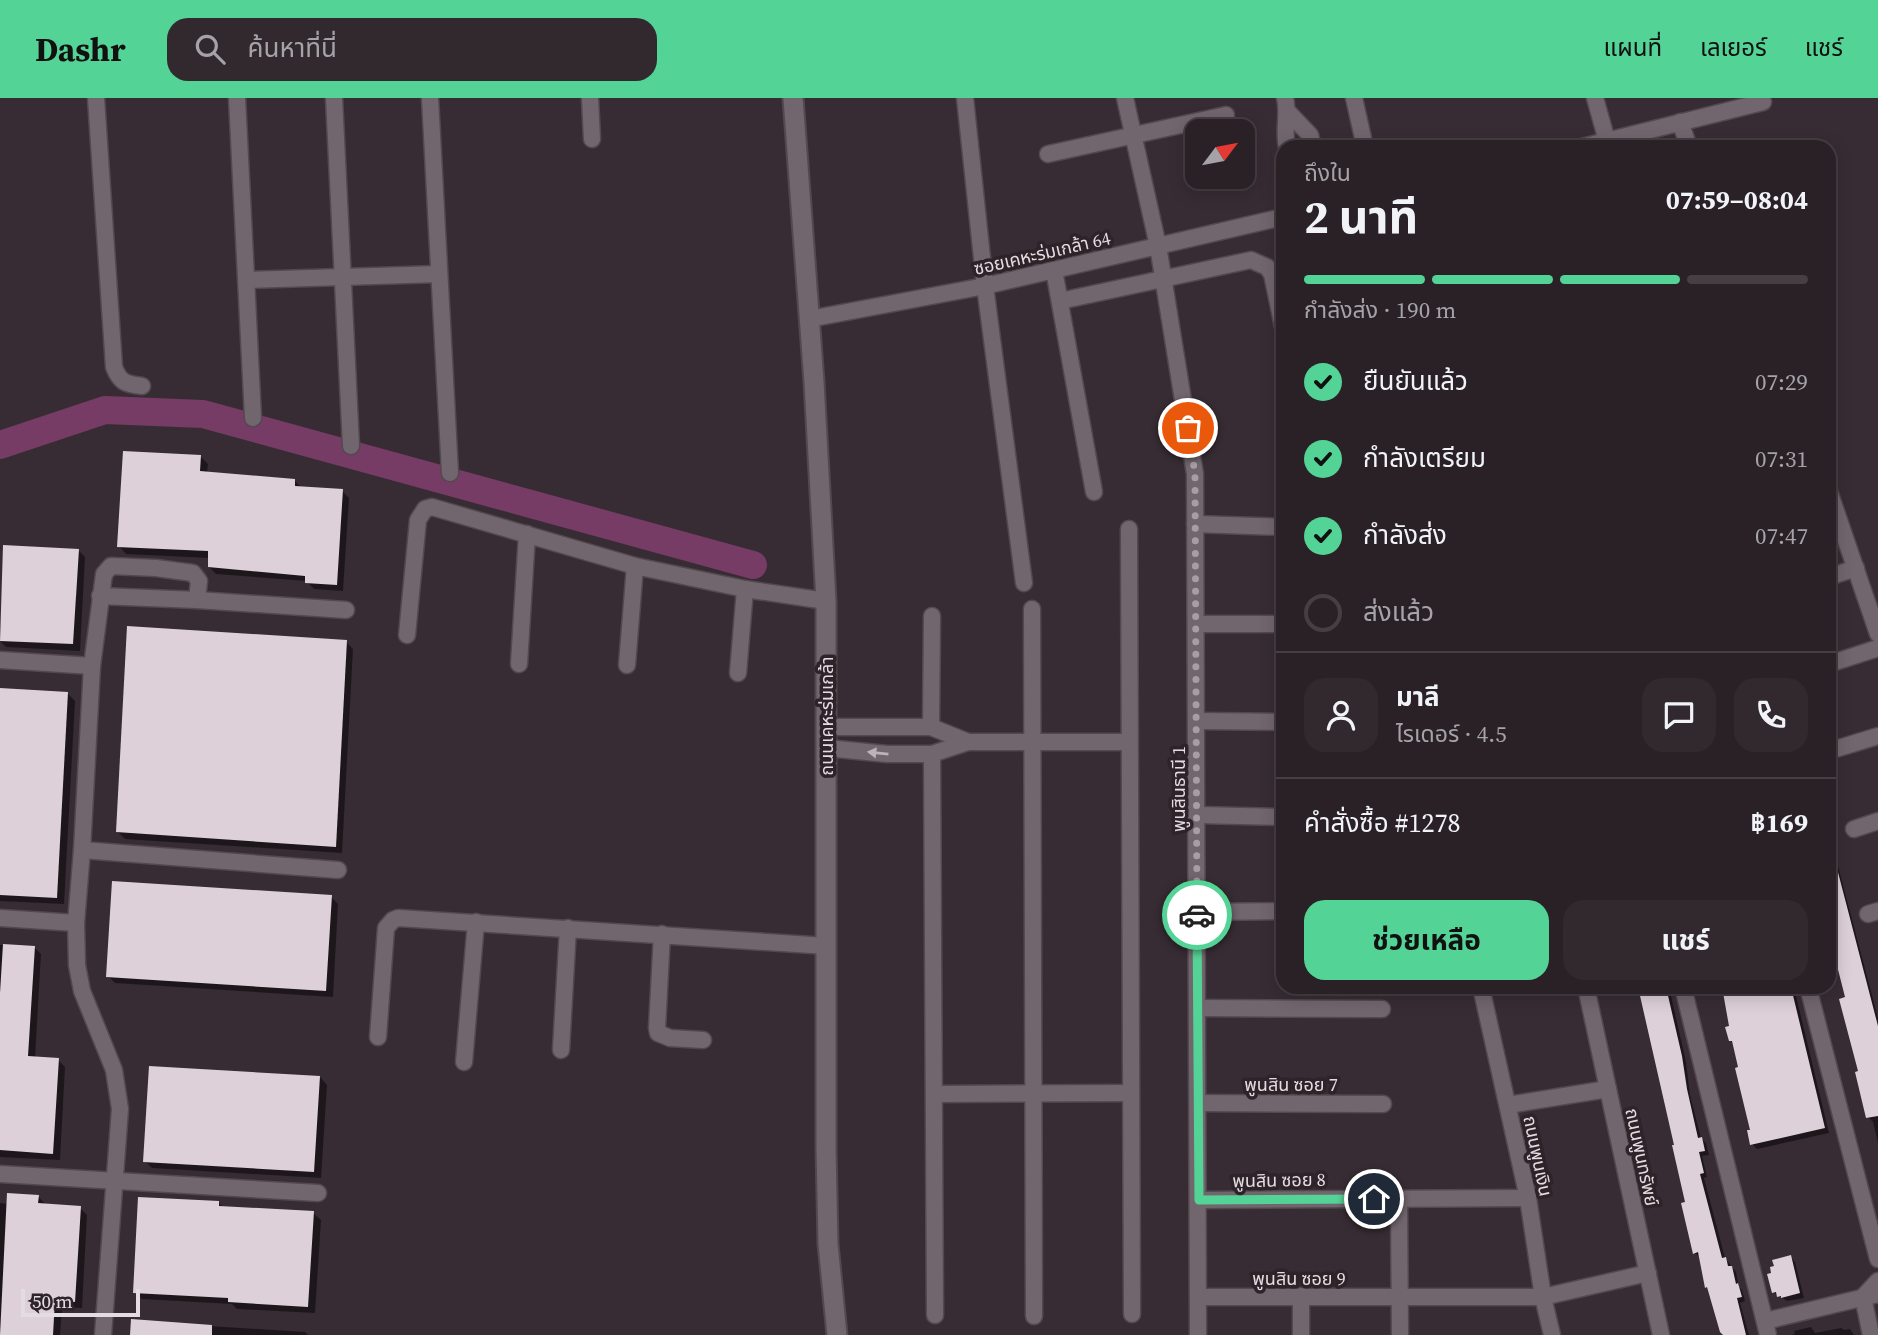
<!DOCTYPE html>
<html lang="th">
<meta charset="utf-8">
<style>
body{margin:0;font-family:"Source Serif 4","Noto Sans Thai",serif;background:#31292e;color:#f1f3f6;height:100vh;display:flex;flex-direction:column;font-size:26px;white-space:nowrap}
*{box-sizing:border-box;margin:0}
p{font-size:23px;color:#a5a3a7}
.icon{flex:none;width:38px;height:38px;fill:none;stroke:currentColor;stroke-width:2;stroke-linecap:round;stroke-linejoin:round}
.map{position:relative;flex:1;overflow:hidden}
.details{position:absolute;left:1276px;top:42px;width:560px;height:854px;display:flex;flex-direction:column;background:#292126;border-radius:21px;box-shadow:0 4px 18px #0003,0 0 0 2px #453e43}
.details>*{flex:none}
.needle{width:46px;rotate:58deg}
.fabs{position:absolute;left:1185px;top:21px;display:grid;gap:14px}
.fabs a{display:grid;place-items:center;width:70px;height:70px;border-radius:14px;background:#292126;box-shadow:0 4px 18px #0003,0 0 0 2px #453e43;font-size:35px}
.scale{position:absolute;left:21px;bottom:18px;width:119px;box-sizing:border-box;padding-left:7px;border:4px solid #e3dce0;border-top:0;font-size:19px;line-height:24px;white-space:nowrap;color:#e3dce0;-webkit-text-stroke:5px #2d2329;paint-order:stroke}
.pin{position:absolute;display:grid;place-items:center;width:60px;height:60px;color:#fff;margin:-30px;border:4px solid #fff;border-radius:50%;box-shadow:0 2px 7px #0007}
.courier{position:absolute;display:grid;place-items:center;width:70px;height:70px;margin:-35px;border:5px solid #54d396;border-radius:50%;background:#fff;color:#222;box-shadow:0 2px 9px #0007}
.headline em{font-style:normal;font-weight:700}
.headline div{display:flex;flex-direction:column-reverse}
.headline{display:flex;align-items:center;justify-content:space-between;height:119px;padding:0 28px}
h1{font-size:46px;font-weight:700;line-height:52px}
.bar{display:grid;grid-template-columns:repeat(4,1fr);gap:10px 7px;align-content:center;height:84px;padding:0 28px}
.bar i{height:9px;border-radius:5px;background:#453e43}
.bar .active{background:#54d396}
.bar p{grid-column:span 4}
.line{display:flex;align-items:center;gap:18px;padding:0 28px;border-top:2px solid #453e43}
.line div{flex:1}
.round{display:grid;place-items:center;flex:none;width:74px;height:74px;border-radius:21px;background:#31292e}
ol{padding:0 28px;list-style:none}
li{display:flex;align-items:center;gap:21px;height:77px}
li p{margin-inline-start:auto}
li .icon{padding:7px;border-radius:50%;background:#54d396;color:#111;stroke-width:4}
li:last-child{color:#a5a3a7}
li i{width:38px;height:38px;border:4px solid #453e43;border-radius:50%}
.primary-button{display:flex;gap:14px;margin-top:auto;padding:14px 28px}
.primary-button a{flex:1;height:80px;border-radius:21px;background:#54d396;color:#111;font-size:28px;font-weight:700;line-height:80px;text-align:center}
.primary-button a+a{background:#31292e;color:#f1f3f6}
header{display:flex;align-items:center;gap:42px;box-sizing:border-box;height:98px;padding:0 35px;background:#54d396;color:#111}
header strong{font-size:33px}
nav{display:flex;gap:38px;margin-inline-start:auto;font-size:24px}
.search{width:490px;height:63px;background:#31292e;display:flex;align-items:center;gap:18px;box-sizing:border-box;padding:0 24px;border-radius:21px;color:#a5a3a7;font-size:26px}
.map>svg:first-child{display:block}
</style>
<header>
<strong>Dashr</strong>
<div class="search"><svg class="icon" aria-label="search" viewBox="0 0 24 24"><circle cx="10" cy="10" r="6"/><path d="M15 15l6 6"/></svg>ค้นหาที่นี่</div>
<nav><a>แผนที่</a><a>เลเยอร์</a><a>แชร์</a></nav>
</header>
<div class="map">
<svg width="1878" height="1237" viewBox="0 0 1878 1237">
<rect width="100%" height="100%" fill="#372c33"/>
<g fill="#0007">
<path d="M201,359L208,366L207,375L294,382L302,390L342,393L349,400L343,493L314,491L306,483L216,476L209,469L210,460L126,456L119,448Z"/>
<path d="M4,449L78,452L85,459L80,553L6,549L0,543Z"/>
<path d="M346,544L353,551L342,755L125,741L118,734Z"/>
<path d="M0,593L68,596L75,603L64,806L0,803Z"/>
<path d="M1829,734L1878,920V1045L1873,1024L1868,1019L1848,901L1829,825Z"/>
<path d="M331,799L338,806L333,899L115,885L108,878Z"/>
<path d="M0,847L34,849L41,856L35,960L58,962L65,969L60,1062L0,1059Z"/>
<path d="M1640,889H1669L1686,964L1690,997L1701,1040L1706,1045L1709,1057L1702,1058L1707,1079L1704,1080L1725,1160L1736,1174L1739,1189L1742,1192L1745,1203L1740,1205L1749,1237H1722L1701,1159L1694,1155L1676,1048Z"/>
<path d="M1717,889H1797L1799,898H1796L1829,1035L1757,1051L1752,1046V1033L1740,970L1735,947L1730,942L1731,929L1722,892Z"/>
<path d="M320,979L327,987L321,1080L152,1070L145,1063Z"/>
<path d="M38,1098L45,1106L80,1110L87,1117L82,1210L62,1209L60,1237H0V1105L8,1106Z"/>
<path d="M219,1105L224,1110L313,1115L321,1122L315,1215L237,1211L232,1206L142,1201L134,1194Z"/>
<path d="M1791,1159L1795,1164L1804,1200L1787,1203L1773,1194Z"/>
<path d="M132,1223L305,1234L308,1237H131Z"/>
<path d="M1811,1229L1815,1235L1841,1230L1844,1232L1850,1231L1854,1237H1791L1795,1236L1794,1233Z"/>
</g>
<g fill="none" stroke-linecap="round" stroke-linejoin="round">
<path stroke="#763c65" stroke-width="28" d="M0,347L105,312L203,316L753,467"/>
</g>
<g fill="#ded0d9">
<path d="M123,353L201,357L200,373L295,381V388L343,391L337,487L305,485V478L208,469V453L117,449Z"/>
<path d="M3,447L79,451L73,546L0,543Z"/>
<path d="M127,528L347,542L336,749L116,734Z"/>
<path d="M0,590L68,594L57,800L0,797Z"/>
<path d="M1829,755H1833L1878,928V1018L1866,1020L1855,974L1858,973L1839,901L1845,899L1829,836Z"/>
<path d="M112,783L332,797L326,893L106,879Z"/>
<path d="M3,846L35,848L28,958L59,960L53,1056L0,1052V895Z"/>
<path d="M1638,889H1666L1682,958L1687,991L1698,1040L1702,1039L1705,1053L1699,1054L1704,1075L1700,1076L1722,1160L1726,1159L1728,1168H1732L1736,1186L1738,1185L1742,1199L1737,1200L1746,1237H1723L1720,1234L1707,1189L1705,1190L1698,1154L1693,1156L1681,1105L1685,1104L1672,1047H1674Z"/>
<path d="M1722,889H1791L1825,1030L1750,1047L1747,1032H1750L1735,970L1738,969L1732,943H1729L1725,929L1729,928Z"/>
<path d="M149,968L320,978L314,1074L143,1064Z"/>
<path d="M7,1095L39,1097L38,1105L81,1108L75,1204L55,1202L53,1237H0Z"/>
<path d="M138,1099L219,1103V1108L314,1113L308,1209L228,1204V1200L133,1195Z"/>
<path d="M1791,1157L1800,1195L1781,1200V1198L1777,1199L1776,1194L1772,1195L1767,1176L1771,1175L1770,1169L1774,1168L1772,1162Z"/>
<path d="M131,1221L212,1227V1237H130Z"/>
</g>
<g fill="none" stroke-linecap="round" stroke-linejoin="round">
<g stroke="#51494e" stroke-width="19">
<g id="minor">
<path d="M96,0L114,269C120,285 126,286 142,288"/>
<path d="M237,0L253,320"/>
<path d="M334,0L351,348"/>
<path d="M430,0L450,375"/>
<path d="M590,0L592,41"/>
<path d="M965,0L985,188L1024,485"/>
<path d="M1125,0L1158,148L1195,376L1198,1237"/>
<path d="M1285,0C1289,17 1283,33 1287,49"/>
<path d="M1354,0L1365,49"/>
<path d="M1595,0L1607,43"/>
<path d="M1288,14L1310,37L1313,49"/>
<path d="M1680,24L1689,49"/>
<path d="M1582,49L1763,4"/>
<path d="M1048,56L1226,17"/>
<path d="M1054,172L1094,394"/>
<path d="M247,182L439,176"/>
<path d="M1060,203L1251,162L1267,169L1272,176L1283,229"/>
<path d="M809,221L985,188L1283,119"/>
<path d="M1829,393L1878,536"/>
<path d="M1195,426L1283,429"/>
<path d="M1129,431L1132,1216"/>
<path d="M1829,479L1856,470"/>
<path d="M100,498L197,502L346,512"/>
<path d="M1032,511L1034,1218"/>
<path d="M1196,526H1283"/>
<path d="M407,537L418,422L425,411L432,409L635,468"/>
<path d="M0,562L92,568"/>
<path d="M519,566L527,436"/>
<path d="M1829,566L1878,550"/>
<path d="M627,567L635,468L745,491L826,503"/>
<path d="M738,575L745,491"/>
<path d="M1197,623L1283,624"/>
<path d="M826,629H931L968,644"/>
<path d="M931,629L932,518"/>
<path d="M827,650L887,656H932L968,644H1128"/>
<path d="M1829,653L1878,638"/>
<path d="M932,656L935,1217"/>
<path d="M1198,717L1283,719"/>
<path d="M1854,731L1878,723"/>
<path d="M82,752L338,772"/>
<path d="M1197,814L1283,813"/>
<path d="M1868,816L1878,813"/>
<path d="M0,820L76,825"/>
<path d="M662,836L657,930L658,935L670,940L703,942"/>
<path d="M1481,889L1528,1100L1543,1199L1552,1237"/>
<path d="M1586,889L1661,1237"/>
<path d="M1683,889L1768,1237"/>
<path d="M1808,889L1878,1161"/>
<path d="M1198,910L1382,911"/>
<path d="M378,939L386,830L393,822L398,820L827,848"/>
<path d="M561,952L568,830"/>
<path d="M464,964L476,824"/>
<path d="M935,996L1131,995"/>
<path d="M1198,1005L1383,1006"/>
<path d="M1508,1007L1608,991"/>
<path d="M0,1076L318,1095"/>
<path d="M1399,1100L1400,1237"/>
<path d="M1199,1102L1528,1100"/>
<path d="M1198,1199H1543L1648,1175"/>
<path d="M1765,1223L1878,1196"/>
<path d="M103,1237L120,1011L114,972L82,893L77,867L76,825L82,752L92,568L104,476L111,468L156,470L193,475L199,483L197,502"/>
<path d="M1301,1237V1198"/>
<path d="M1871,1237L1863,1199L1878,1183"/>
</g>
</g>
<g stroke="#51494e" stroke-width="23">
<path id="tertiary" d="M793,0L814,284L826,503V1050L828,1146L837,1237"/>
</g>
<use href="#minor" stroke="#72666e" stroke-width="16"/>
<use href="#tertiary" stroke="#72666e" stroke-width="19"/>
</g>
<defs><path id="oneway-solid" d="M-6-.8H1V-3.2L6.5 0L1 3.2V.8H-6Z" transform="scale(1.75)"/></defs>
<use fill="#bbb3b8" href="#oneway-solid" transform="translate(878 655) rotate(-174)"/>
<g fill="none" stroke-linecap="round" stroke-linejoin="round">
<path stroke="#a79ea3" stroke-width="7" stroke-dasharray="0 12.6" d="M1188,330L1195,376L1197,817"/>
<path stroke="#54d396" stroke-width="9" d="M1197,817L1199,1102L1374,1101"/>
</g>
<g text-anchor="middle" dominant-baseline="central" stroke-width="7" stroke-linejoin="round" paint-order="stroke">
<g font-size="18" fill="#e3dce0" stroke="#2d2329">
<text transform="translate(1042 155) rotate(-13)">ซอยเคหะร่มเกล้า 64</text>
<text transform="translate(826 618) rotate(-90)">ถนนเคหะร่มเกล้า</text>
<text transform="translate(1178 691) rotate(-90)">พูนสินธานี 1</text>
<text x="1291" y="986">พูนสิน ซอย 7</text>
<text transform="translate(1538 1058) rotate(78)">ถนนพูนเงิน</text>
<text transform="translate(1642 1059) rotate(78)">ถนนพูนทรัพย์</text>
<text transform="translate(1279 1082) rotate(-1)">พูนสิน ซอย 8</text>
<text x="1299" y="1180">พูนสิน ซอย 9</text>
</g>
</g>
</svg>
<div class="fabs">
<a><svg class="needle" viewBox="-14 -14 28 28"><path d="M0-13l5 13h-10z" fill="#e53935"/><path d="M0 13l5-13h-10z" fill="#a5a3a7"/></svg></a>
</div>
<div class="scale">50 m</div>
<div class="pin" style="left:1188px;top:330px;background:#ea580c"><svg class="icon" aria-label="bag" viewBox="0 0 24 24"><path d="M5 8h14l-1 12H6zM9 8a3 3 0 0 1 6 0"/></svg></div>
<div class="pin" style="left:1374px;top:1101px;background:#1f2937"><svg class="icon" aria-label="home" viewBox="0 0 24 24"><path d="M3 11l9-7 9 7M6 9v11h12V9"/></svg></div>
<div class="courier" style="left:1197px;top:817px"><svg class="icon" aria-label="car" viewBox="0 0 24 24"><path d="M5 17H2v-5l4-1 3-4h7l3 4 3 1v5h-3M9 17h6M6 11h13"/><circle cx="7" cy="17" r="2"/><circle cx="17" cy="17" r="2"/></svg></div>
<section class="details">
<div class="headline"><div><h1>2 นาที</h1><p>ถึงใน</p></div><em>07:59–08:04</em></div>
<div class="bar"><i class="active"></i><i class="active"></i><i class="active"></i><i></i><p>กำลังส่ง · 190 m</p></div>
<ol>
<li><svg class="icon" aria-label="check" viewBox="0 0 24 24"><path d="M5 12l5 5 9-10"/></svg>ยืนยันแล้ว<p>07:29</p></li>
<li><svg class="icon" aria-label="check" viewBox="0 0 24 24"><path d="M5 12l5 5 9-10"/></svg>กำลังเตรียม<p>07:31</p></li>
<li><svg class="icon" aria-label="check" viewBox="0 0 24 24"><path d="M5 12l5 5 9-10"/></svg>กำลังส่ง<p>07:47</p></li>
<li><i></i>ส่งแล้ว</li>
</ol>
<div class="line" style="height:126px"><a class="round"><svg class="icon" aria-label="person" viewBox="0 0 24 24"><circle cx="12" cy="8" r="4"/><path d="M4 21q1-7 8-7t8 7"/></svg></a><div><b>มาลี</b><p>ไรเดอร์ · 4.5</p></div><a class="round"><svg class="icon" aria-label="chat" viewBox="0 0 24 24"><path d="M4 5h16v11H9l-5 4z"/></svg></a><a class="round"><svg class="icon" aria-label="phone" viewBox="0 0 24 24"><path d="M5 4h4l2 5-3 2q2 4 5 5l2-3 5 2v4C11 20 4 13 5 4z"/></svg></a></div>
<div class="line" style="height:91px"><div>คำสั่งซื้อ #1278</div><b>฿169</b></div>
<div class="primary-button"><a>ช่วยเหลือ</a><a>แชร์</a></div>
</section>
</div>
